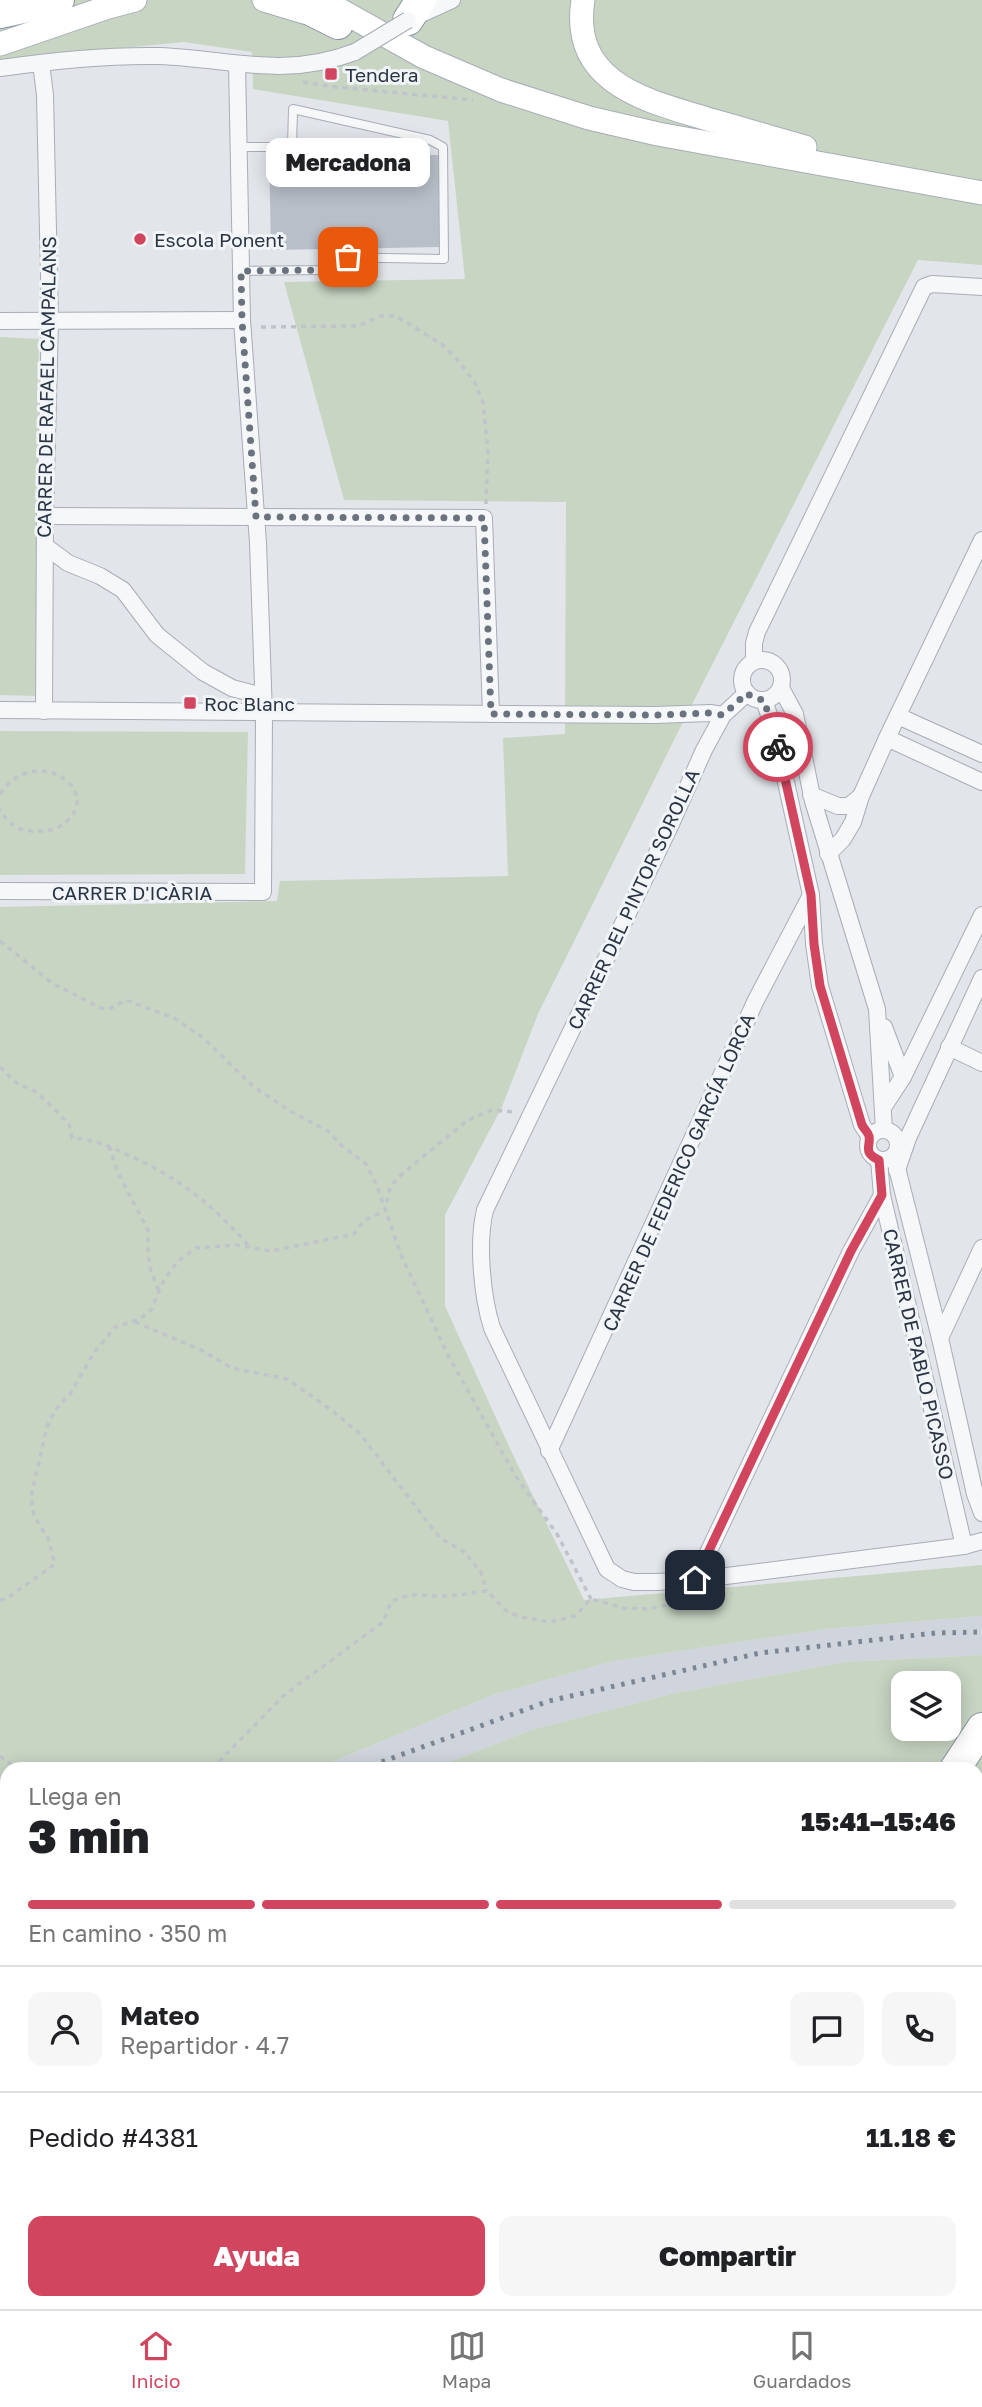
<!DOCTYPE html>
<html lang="es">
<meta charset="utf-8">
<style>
body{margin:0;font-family:"Golos Text",sans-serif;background:#f6f6f6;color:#202124;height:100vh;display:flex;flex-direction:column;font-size:26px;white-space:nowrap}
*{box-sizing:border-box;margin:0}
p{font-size:23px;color:#757577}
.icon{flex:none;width:38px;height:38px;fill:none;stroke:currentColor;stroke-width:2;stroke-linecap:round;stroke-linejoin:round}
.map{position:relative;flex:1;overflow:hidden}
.side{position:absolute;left:0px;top:1762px;width:984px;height:548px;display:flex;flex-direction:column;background:#fff;border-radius:21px 21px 0 0;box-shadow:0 4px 18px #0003}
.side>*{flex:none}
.buttons{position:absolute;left:891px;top:1671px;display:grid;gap:14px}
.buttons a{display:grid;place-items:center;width:70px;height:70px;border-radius:14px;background:#fff;box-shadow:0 4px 18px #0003;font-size:35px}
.pin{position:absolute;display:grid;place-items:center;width:60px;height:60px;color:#fff;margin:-30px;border-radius:14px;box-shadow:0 4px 10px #0006}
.courier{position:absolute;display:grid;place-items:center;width:70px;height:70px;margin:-35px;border:5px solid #d2455e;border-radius:50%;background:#fff;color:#222;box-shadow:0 2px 9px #0007}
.bubble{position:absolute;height:49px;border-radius:14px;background:#fff;box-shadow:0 4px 18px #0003;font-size:23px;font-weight:800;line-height:49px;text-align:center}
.headline em{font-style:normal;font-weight:800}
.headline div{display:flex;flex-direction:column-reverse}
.headline{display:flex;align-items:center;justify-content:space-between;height:119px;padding:0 28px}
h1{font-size:46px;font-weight:800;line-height:52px}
.bar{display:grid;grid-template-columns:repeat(4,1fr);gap:10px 7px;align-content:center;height:84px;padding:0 28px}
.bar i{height:9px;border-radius:5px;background:#e0e0e0}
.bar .active{background:#d2455e}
.bar p{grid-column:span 4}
.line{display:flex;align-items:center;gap:18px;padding:0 28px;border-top:2px solid #e0e0e0}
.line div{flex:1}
.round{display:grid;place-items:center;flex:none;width:74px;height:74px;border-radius:14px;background:#f6f6f6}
.cta{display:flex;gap:14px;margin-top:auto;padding:14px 28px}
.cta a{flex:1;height:80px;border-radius:14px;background:#d2455e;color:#fff;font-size:28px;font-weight:800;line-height:80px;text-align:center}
.cta a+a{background:#f6f6f6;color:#202124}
.menu{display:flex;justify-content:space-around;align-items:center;height:98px;border-top:2px solid #e0e0e0;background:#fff;font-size:19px;color:#757577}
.menu a{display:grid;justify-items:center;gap:4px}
.menu .active{color:#d2455e}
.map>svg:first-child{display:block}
</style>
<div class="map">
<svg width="982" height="2309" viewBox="0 0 982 2309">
<rect width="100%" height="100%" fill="#e2e6eb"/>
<g fill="#d0d5dd">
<path d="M982,1616V1655L845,1662L675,1693L531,1730L432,1769H315L493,1695L614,1661L826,1629Z"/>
<path d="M7,1952V1996L0,2001V1956Z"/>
</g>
<g fill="#c8d5c3" fill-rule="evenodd">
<path d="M0,0H982V265L918,260L680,728L538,1014L502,1107L445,1215V1306L513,1455L584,1600L982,1565V1616L826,1629L614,1661L493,1695L315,1769H7V1952L0,1956V907L277,901L280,881L508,876L503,738L565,734L566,502L344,500L284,282L465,279L448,121L253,89L252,52L184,42L0,60Z"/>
<path d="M0,337L39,339L35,696L0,695Z"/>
<path d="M0,731L248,732L245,874L0,875Z"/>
<path d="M982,1655V2101L977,2105L976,1769H716C703,1757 690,1762 676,1769H432L531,1730L675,1693L845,1662ZM903,1684H948V1729H903Z"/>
<path d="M7,1996V2303H804L789,2309H0V2001Z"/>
</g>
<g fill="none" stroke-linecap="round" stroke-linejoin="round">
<g stroke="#9db5cc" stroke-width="5">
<path d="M0,1795L7,1799"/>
<path d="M336,2303L340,2309"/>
</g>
</g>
<path fill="#b9bfc9" d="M397,139V155H441L443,247L271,250L269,153H302V140Z"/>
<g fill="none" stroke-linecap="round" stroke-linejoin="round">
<g stroke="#a7adb6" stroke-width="10">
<path id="lane" d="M239,147H292L293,109L430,140L443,147L444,259L323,257V270L241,271"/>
</g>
<g stroke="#a7adb6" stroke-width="18">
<g id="street">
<path d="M417,16L452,0"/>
<path d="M41,63L45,95L50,321L45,516L44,711"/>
<path d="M0,68C53,61 106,55 160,56C232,59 283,79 355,52"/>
<path d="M0,321L242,320"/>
<path d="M45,516L484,518L491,714"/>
<path d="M45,546L68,563L100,576L123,590L157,635L203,672L232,688L262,696"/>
<circle cx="762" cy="680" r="20"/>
<path d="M754,661V643L757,632L924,287L932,284L982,287"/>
<path d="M781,688L795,714L813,801L877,1009L884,1130"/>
<path d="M747,693L723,715L704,750L671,824L485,1210C477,1243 482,1296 492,1328L607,1569L622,1579L634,1582H656L695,1580L964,1546L982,1541"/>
<path d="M764,700L775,733L811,895L814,944L820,986L862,1125L870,1137"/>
<path d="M0,710L655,715L710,713L723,715"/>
<path d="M898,716L982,754"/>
<path d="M887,738L982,782"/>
<path d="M811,795L838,806H849L861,796"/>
<path d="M828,854L843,839L853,822L861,796L887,738L982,540"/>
<path d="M0,891L263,892L264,714L258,543L242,320L237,64"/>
<path d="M884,1027L903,1077"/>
<path d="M949,1047L982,1063"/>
<path d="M884,1106L903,1077L982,915"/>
<circle cx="883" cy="1145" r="15"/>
<path d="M894,1156L940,1338L975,1494L982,1513"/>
<path d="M879,1160L882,1195L964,1546"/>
<path d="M897,1170L908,1138L982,978"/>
<path d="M940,1338L982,1248"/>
<path d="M549,1451L756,1000L811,895"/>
<path d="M695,1580L851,1251L882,1195"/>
</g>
</g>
<g stroke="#a7adb6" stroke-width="25">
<g id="secondary">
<path d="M264,0L304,12"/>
<path d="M322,0L424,57L501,90L589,118L658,134L982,193"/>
<path d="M583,0C570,83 645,100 707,119C740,128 772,138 805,147"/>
<path d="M0,44L108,7L135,0"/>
</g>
</g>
<g stroke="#8994a2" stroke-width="32">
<g id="highway">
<path d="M290,0L338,24"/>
<path d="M0,13L59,0"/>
<path d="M408,20L421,0"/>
<path d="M955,1769L982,1728"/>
<path d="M976,1819L982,1810"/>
<path d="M665,2309L668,2303"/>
<path d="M717,2309L719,2303"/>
</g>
</g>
<g stroke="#c0c4ca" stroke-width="3.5" stroke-dasharray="5 5" stroke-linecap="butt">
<path d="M303,82L336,87L473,100"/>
<path d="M261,327L358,326L381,316H396L443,345L461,364L475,383L483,403L488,452L486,504"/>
<path d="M0,794C33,744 100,786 69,819C60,829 48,832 34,831C18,831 7,823 0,809"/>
<path d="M0,941L52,983L101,1008L109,1009L126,1000L174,1018L201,1036L254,1087L292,1112L328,1131L341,1145L366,1164L377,1186L401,1255L448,1355L516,1477L557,1534L591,1599"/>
<path d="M0,1067L15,1082L36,1092L53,1108L69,1124L72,1138C93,1139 109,1146 128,1155C179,1178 211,1203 248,1245"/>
<path d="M109,1146L118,1173L148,1230V1252L151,1272L159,1291"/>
<path d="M135,1322L201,1350L232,1368L287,1379L334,1412L360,1434L440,1538L468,1554L471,1562L480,1569L487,1591"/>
<path d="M0,1600L6,1599L55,1564L48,1538L34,1516L31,1497L47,1427L55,1410L70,1394L94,1353L115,1327L140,1319L151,1310L164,1280L178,1261L196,1248L236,1245L271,1251L354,1234L363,1221L385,1211L390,1187L403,1173L468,1120L492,1110L515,1112"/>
<path d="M0,1756L17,1769"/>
<path d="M212,1769L283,1696L383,1622L391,1602C413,1591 418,1596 441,1596C455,1597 472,1592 487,1591L505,1610L520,1617L550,1622L575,1616L591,1599L623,1608L647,1609L732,1593"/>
<path d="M0,1789L7,1795"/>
<path d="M0,1842L7,1846"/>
<path d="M0,1874L7,1869"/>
<path d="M329,2303L333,2309"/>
<path d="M851,2303L867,2309"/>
<path d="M605,2309L606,2303"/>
<path d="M967,2309L976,2303"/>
</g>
<use href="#lane" stroke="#f5f7f9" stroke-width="8"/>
<use href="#street" stroke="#f5f7f9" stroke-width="16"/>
<use href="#secondary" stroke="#fff" stroke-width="23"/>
<use href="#highway" stroke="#fff" stroke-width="30"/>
<g stroke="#7b8695" stroke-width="5" stroke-dasharray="3.5 7" stroke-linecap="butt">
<path d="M362,1769L549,1701L760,1653L935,1633L982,1632"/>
<path d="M0,1987L7,1982"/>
</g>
<g stroke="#a7adb6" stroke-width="18" stroke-linecap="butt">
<path id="street-bridge" d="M355,52L408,20"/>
</g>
<use href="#street-bridge" stroke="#f5f7f9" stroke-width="16"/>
</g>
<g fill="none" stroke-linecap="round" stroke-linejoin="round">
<path stroke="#6a727e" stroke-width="7" stroke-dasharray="0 12.6" d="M348,257H323V270L241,271L242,320L256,517L484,518L491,714L655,715L710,713L723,715L747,693L753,698L764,700L778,747"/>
<path stroke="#d2455e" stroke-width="9" d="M695,1580L851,1251L882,1195L879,1160C862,1152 871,1147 869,1136C868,1132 864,1129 862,1125L820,986L814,944L811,895L778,747"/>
</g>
<g fill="#d2455e" stroke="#f2f5f8" stroke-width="2.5">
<rect x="324" y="67" width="14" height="14" rx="3.5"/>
<circle cx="140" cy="239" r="7"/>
<rect x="183" y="696" width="14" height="14" rx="3.5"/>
</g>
<g text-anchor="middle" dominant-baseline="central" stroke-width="6" stroke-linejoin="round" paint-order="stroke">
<g font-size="19" fill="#2a3444" stroke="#f2f5f8" text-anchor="start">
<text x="345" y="74">Tendera</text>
<text x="154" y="239">Escola Ponent</text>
<text x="204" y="703">Roc Blanc</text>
</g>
<g font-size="19" fill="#2a3444" stroke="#f2f5f8">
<text transform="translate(46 387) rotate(-89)">CARRER DE RAFAEL CAMPALANS</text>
<text x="132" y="892">CARRER D'ICÀRIA</text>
<text transform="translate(633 899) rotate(-65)">CARRER DEL PINTOR SOROLLA</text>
<text transform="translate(678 1172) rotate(-66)">CARRER DE FEDERICO GARCÍA LORCA</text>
<text transform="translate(919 1354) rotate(77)">CARRER DE PABLO PICASSO</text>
</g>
</g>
</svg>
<div class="buttons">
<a><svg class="icon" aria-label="layers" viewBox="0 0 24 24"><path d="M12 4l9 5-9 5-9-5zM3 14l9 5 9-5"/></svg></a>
</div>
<div class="pin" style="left:348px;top:257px;background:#ea580c"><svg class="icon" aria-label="bag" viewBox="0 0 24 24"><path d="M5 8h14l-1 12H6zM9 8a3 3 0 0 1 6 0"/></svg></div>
<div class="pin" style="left:695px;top:1580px;background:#1f2937"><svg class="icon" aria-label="home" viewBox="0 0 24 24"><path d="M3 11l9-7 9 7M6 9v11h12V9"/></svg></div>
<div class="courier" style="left:778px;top:747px"><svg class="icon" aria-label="bike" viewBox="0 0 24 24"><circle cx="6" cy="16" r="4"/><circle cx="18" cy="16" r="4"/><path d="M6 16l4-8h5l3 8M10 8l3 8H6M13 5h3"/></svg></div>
<div class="bubble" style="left:266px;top:138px;width:164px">Mercadona</div>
<section class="side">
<div class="headline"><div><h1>3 min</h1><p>Llega en</p></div><em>15:41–15:46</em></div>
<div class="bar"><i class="active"></i><i class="active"></i><i class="active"></i><i></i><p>En camino · 350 m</p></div>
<div class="line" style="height:126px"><a class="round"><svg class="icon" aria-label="person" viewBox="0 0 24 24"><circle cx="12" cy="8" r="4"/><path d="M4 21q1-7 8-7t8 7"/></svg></a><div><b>Mateo</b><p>Repartidor · 4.7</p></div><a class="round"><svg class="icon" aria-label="chat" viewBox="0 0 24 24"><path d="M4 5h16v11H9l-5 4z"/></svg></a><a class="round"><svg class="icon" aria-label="phone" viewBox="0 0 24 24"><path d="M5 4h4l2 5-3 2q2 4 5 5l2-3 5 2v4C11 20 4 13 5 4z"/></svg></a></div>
<div class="line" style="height:91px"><div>Pedido #4381</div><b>11.18 €</b></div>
<div class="cta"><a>Ayuda</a><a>Compartir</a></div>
</section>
</div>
<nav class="menu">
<a class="active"><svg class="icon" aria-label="home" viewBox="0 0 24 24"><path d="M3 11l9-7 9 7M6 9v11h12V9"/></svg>Inicio</a>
<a><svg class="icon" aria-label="map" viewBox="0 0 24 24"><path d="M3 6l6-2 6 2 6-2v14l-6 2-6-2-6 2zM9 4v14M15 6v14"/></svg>Mapa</a>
<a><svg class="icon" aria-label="saved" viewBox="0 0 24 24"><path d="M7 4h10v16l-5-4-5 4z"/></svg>Guardados</a>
</nav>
